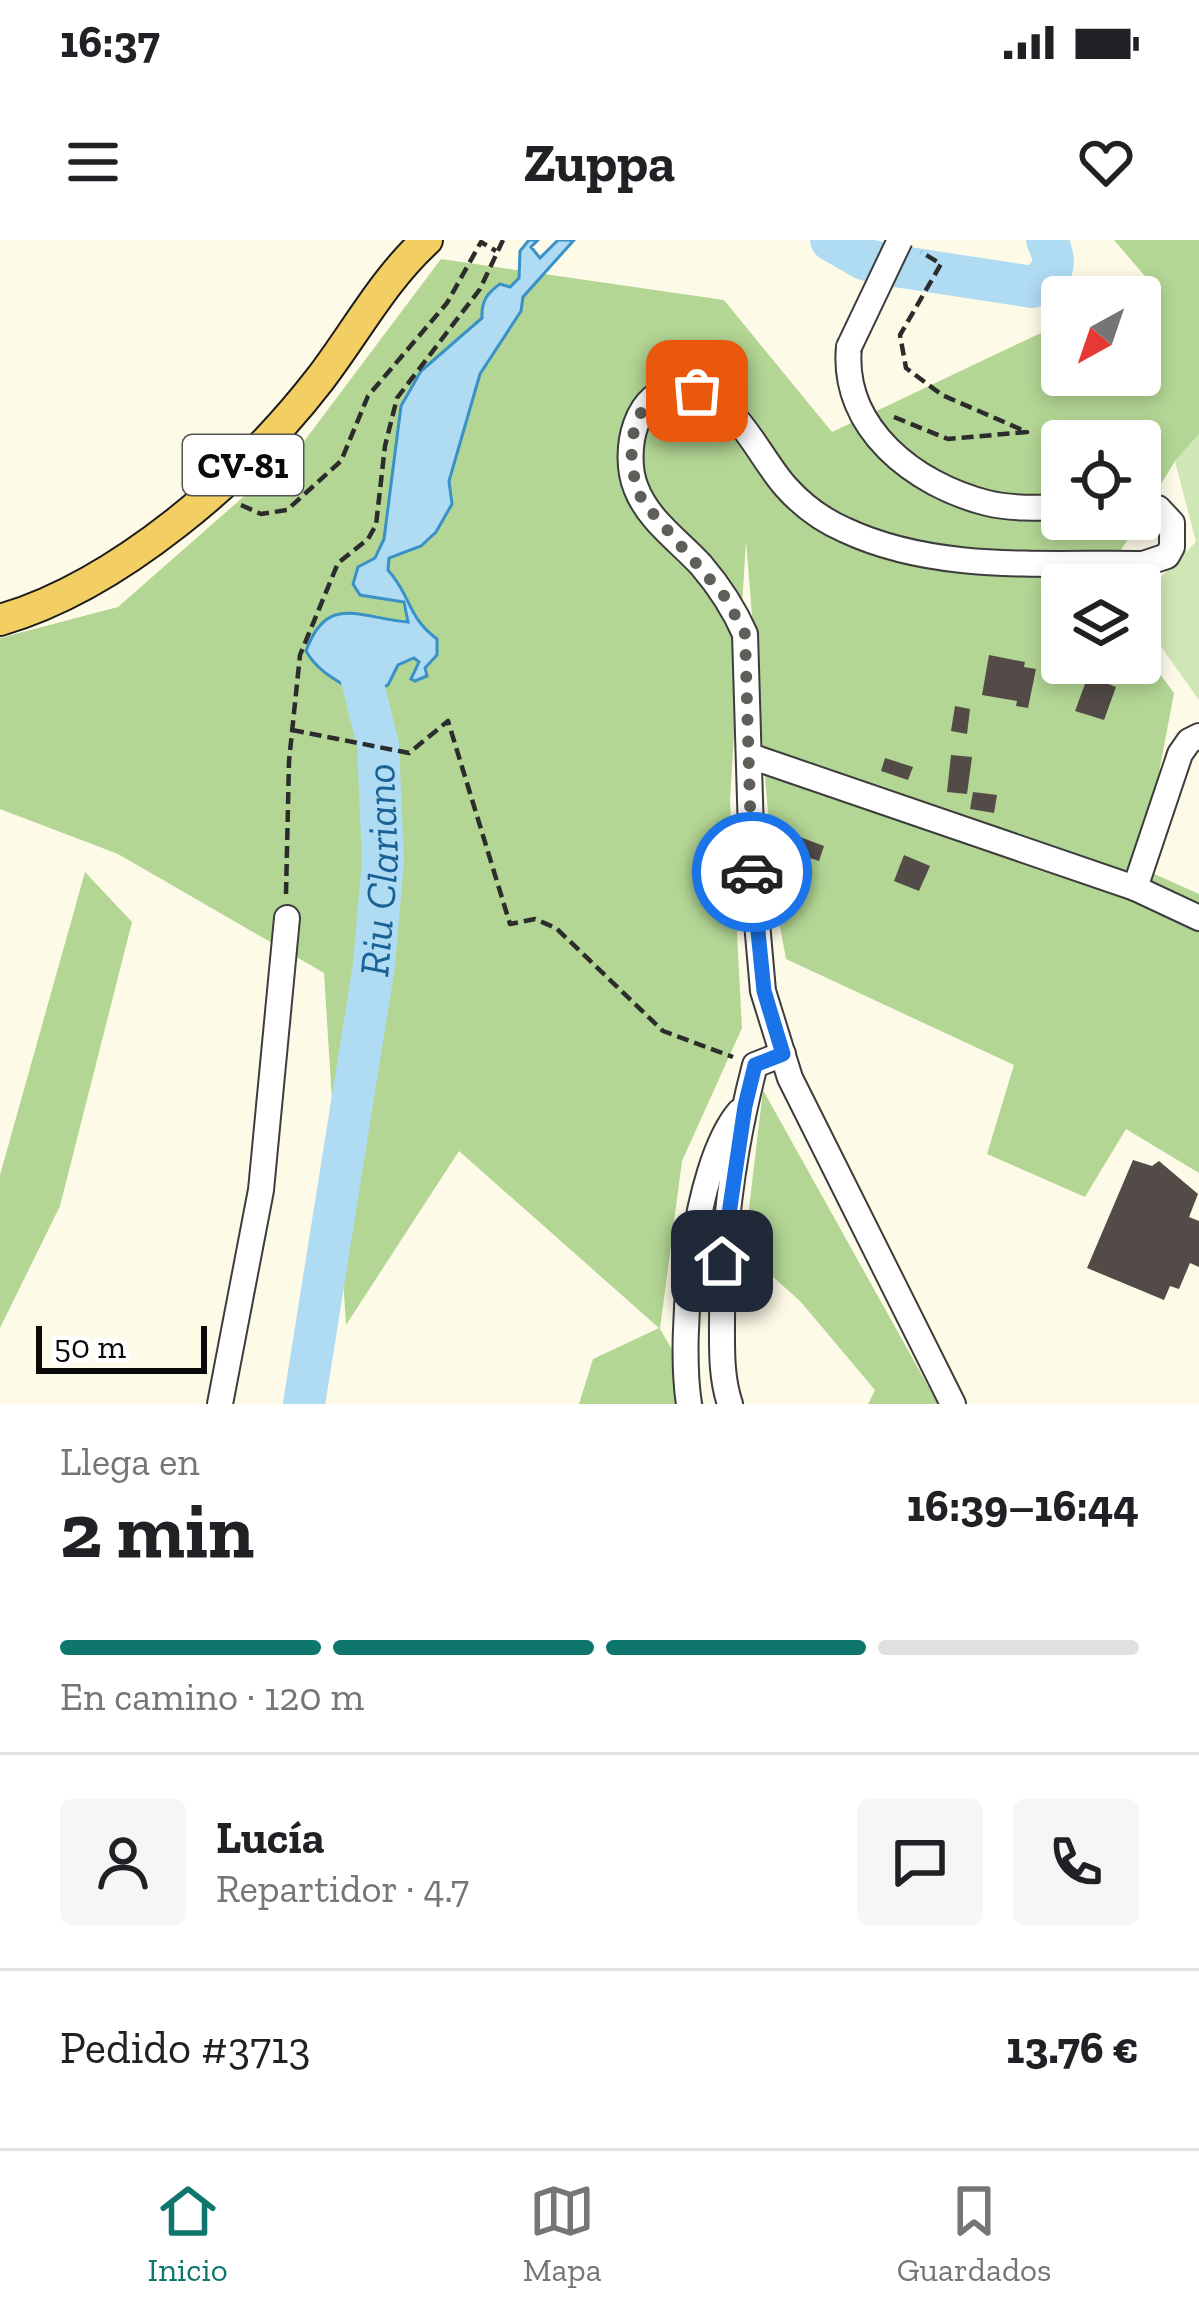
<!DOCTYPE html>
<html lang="es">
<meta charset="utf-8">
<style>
body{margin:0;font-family:"Zilla Slab",serif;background:#f6f6f6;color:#202124;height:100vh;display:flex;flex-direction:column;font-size:45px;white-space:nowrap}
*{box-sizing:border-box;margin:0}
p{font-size:39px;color:#757577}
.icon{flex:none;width:66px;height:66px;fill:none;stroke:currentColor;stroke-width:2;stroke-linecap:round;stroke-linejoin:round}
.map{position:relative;height:1164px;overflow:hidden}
.drawer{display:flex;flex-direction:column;background:#fff;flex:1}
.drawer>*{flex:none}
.needle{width:78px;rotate:220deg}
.fabs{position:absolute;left:1041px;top:36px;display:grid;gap:24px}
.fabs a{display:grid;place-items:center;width:120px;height:120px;border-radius:12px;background:#fff;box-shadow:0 6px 18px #0003;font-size:60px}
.scale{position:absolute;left:36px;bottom:30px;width:171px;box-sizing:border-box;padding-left:12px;border:6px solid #0a0a0a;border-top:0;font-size:33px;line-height:42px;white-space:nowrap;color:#0a0a0a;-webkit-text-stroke:9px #fff;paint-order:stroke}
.pin{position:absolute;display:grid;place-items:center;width:102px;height:102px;color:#fff;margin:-51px;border-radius:24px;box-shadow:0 6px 18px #0006}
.courier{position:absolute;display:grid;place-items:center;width:120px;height:120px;margin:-60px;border:9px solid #1a73e8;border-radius:50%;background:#fff;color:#222;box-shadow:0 3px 15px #0007}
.overview em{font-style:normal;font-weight:700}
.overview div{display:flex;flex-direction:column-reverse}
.overview{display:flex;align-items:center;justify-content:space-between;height:204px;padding:0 60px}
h1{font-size:78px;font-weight:700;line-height:90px}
.bar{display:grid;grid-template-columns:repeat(4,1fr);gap:18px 12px;align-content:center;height:144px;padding:0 60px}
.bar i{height:15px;border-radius:9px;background:#e0e0e0}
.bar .current{background:#0f766e}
.bar p{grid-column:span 4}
.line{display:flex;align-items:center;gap:30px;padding:0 60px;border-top:3px solid #e0e0e0}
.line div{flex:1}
.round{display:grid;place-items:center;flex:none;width:126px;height:126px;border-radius:12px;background:#f6f6f6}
.status{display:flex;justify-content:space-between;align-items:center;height:84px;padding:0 60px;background:#fff;direction:ltr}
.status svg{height:33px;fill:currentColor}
header{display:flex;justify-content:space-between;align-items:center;height:156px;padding:0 60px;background:#fff;font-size:54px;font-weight:700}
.tab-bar{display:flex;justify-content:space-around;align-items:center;height:168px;border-top:3px solid #e0e0e0;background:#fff;font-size:33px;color:#757577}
.tab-bar a{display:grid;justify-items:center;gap:6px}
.tab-bar .current{color:#0f766e}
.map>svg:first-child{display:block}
</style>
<div class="status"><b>16:37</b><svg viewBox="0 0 49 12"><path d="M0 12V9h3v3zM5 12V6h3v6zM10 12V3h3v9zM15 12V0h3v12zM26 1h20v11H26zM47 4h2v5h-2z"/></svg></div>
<header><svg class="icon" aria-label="menu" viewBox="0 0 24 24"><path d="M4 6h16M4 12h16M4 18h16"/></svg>Zuppa<svg class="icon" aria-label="heart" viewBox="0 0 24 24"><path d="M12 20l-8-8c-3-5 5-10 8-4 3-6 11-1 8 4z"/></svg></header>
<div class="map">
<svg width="1199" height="1164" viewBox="0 0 1199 1164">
<rect width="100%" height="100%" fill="#fefae8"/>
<path fill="#cfe6b5" d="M1199,194V460L1140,377V357L1196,302L1175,221Z"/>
<g fill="#b3d694" fill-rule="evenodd">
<path d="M1114,0H1199V194L1175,221L1100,345H1062V423H1140V407L1174,453L1141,628L1199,654V933L1126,889L1085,957L987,914L1014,825L786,719L775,659L746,301L730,560L742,788L682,921L660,1089L704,1164H579L593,1119L659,1088L459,911L346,1085L324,733L118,614L0,569V398L118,367L299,208L441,19L724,60L832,192L1062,83V135H1140V57H1119L1150,42ZM1062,201H1140V279H1062Z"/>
<path d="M85,632L132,682L60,966L0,1088V935Z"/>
<path d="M763,850L938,1164H868L875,1150L800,1061L744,1011Z"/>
</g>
<path fill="#afdbf3" stroke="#3991c7" stroke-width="3" d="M529,0H538L531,7L540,18L558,0H574L523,57L521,71L480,134L449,241L452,264L436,292L421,306L389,318L388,330C412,357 407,377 437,399V415L425,428L427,436L415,441L411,439L419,422L414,418L398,425L388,445L374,451L367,460C345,443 321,437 306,411C327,353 359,378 408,382L404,362L360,355L353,344L358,327L375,318L384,299L401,166L421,131L482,78C481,62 487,53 500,44L510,47L519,38L520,11Z"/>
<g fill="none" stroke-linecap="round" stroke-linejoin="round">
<g stroke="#afdbf3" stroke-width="42">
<path d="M831,0L864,19L889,25L1032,47C1056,34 1057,22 1047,0"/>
<path id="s1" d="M304,1164L374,725L383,620L378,505L354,408"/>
</g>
</g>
<g fill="#524b47">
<path d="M989,415L1025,422L1024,427L1036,429L1028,468L1016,466L1017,461L982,455Z"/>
<path d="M1088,436L1116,447L1104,480L1075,471Z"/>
<path d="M955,466L970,469L967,494L951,491Z"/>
<path d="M951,515L972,517L967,554L947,552Z"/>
<path d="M885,518L913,527L908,540L881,531Z"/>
<path d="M973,552L997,555L994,573L970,569Z"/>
<path d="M800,597L824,606L819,621L795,613Z"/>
<path d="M904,615L930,626L919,651L894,641Z"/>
<path d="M1133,920L1152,926L1159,921L1198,954L1189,977L1199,981V1027L1190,1023L1179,1049L1170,1046L1164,1060L1087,1028Z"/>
</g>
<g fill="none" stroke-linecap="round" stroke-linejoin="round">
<g stroke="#3d3d3d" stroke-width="28">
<g id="minor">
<path d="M849,107C841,188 915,245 987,263C1012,269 1037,268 1062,267"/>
<path d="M750,516L1135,648L1199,678"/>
<path d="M1135,648L1180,514L1189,501L1199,496"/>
<path d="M220,1164L261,950L287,678"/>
<path d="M689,1164C678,1094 693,927 739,872"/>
<path d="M730,1164C721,1137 722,1110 722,1082C722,996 733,909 755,825L783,814"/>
<path d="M953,1164L790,838L763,751L752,626L745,394C734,369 719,346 701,325C679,301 648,280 636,248C622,214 634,146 683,148C734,151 757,215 786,247C802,265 822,280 845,290C937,333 1044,322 1143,324L1167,316L1172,307V283L1158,268L1140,265"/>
</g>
</g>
<g stroke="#1b1b1b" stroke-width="34">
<path id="major" d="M0,380C118,346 246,235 320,139C356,92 383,40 427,0"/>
</g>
<g stroke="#2c2c2c" stroke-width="4.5" stroke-dasharray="12 6" stroke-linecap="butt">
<path d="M894,177L948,199L1027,192L942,155L906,128L900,95L941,24L921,12"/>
<path d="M241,265L261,274L287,270L341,221L368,156L447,63L481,2L496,11"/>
<path d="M292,490L409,513L448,481L510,684L535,679L556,688L663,791L733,817"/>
<path d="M286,654L289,521L300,415L338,323L368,299L376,285L385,206L397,158L480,49L503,0"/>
</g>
<use href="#minor" stroke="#fff" stroke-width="24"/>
<use href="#major" stroke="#f3ce63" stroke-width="30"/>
<g stroke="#3d3d3d" stroke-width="28" stroke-linecap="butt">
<path id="minor-bridge" d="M849,107L900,0"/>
</g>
<use href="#minor-bridge" stroke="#fff" stroke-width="24"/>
</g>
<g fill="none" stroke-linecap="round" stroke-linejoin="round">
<path stroke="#5f5e58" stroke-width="12" stroke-dasharray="0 21.6" d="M697,151C629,138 620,216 643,262L726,358L745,394L752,632"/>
<path stroke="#1a73e8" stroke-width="15" d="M722,1021L745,866L755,825L783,814L764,751L752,632"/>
</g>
<g text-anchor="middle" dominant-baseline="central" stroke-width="12" stroke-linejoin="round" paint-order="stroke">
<rect fill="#fff" stroke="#545454" stroke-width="3" x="183" y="195" width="120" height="60" rx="9"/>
<g font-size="36" font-weight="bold" fill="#0a0a0a">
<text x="243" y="225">CV-81</text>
</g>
<g font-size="42" font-style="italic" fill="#1a6296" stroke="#fff">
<text stroke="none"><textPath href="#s1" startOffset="540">Riu Clariano</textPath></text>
</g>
</g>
</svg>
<div class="fabs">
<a><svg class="needle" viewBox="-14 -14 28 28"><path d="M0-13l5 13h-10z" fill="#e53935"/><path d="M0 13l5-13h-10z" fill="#757577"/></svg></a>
<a><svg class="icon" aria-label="locate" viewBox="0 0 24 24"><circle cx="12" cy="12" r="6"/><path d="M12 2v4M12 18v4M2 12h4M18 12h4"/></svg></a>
<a><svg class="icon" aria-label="layers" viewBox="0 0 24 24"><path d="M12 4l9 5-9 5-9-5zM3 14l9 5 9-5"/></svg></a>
</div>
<div class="scale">50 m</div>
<div class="pin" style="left:697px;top:151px;background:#ea580c"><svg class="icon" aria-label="bag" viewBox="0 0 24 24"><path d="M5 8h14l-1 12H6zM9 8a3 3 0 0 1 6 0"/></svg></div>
<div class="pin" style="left:722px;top:1021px;background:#1f2937"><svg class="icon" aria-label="home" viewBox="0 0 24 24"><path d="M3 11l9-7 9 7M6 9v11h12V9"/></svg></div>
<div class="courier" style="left:752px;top:632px"><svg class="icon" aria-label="car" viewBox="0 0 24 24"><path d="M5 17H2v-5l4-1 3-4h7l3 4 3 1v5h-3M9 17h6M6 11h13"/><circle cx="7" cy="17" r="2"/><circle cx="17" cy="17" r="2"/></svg></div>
</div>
<section class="drawer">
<div class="overview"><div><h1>2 min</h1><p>Llega en</p></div><em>16:39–16:44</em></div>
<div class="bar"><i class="current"></i><i class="current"></i><i class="current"></i><i></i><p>En camino · 120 m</p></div>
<div class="line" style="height:216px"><a class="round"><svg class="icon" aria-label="person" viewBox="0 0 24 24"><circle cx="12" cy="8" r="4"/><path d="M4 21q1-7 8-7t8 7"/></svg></a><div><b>Lucía</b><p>Repartidor · 4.7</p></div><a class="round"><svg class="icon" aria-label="chat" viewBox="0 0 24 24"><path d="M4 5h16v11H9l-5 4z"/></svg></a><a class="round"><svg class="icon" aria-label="phone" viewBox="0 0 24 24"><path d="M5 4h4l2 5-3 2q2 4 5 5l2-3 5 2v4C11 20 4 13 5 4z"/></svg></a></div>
<div class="line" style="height:156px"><div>Pedido #3713</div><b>13.76 €</b></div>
</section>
<nav class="tab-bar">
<a class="current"><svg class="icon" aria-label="home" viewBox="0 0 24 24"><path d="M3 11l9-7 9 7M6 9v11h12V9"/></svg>Inicio</a>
<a><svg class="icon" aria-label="map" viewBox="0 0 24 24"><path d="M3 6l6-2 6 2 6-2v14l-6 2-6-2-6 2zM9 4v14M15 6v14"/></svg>Mapa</a>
<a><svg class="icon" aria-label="saved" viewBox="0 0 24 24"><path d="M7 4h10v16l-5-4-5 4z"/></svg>Guardados</a>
</nav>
